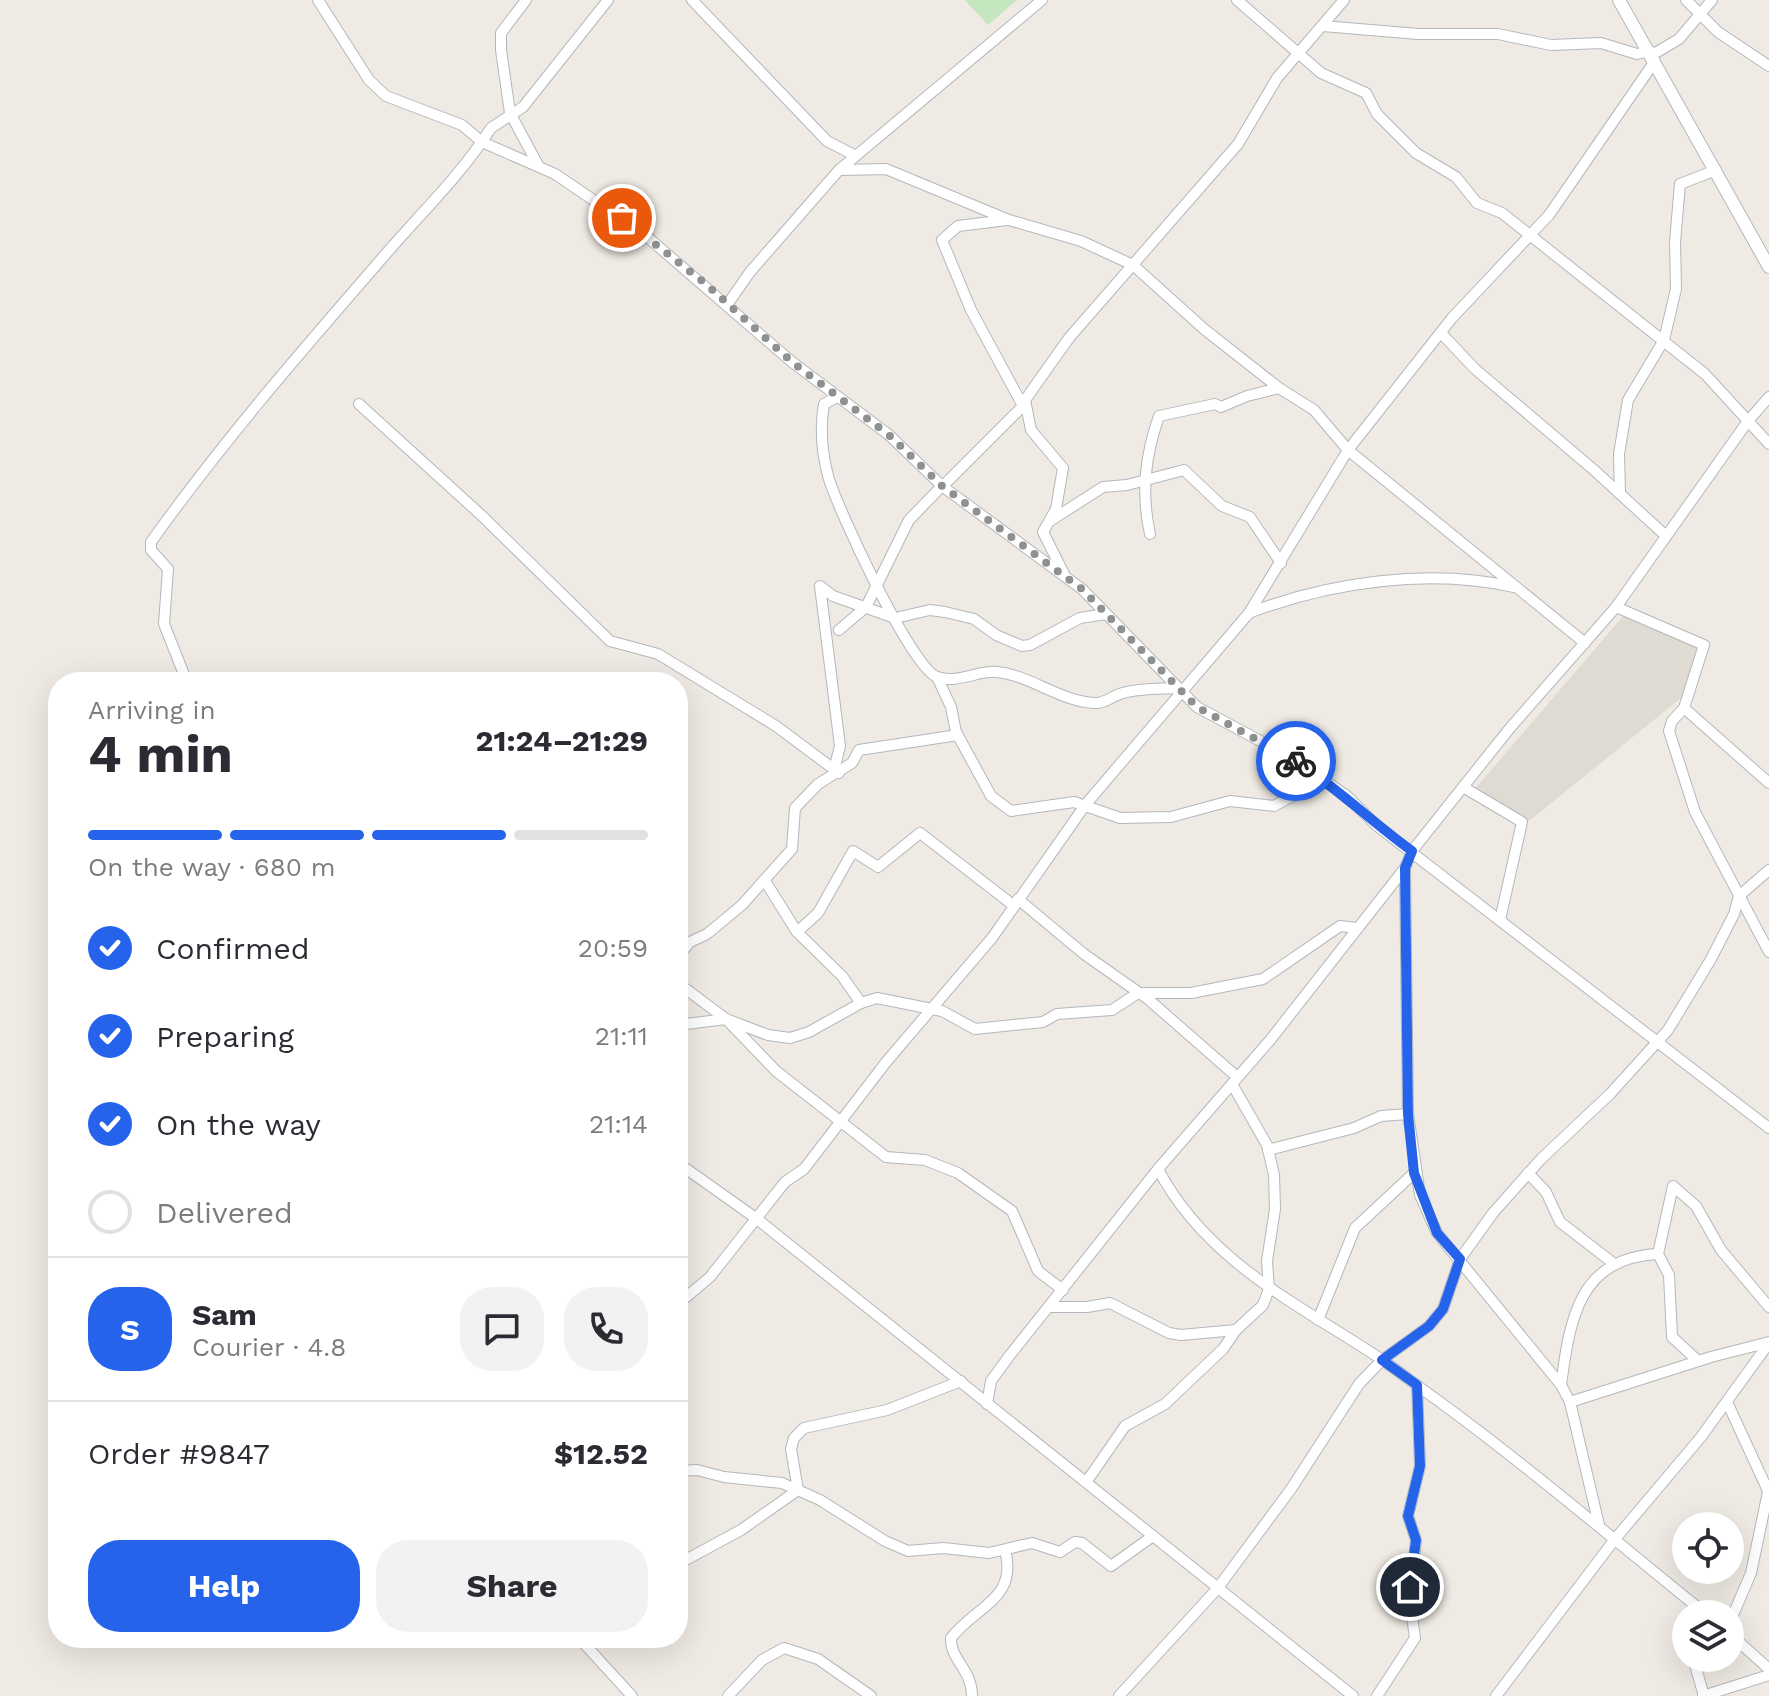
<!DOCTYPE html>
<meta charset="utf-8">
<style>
body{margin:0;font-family:"Work Sans",sans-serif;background:#f2f2f3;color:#2b2b33;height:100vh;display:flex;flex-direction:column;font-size:30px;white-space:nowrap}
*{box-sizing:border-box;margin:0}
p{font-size:26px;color:#7c7c81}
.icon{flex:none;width:44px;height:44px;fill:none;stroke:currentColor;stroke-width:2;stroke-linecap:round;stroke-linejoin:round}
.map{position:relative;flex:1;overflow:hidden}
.drawer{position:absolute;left:48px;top:672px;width:640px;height:976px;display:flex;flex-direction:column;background:#fff;border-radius:32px;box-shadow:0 8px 32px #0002}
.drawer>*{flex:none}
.controls{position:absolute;left:1672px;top:1512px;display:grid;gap:16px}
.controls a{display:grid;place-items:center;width:72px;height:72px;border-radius:50%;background:#fff;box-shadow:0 8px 32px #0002;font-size:40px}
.pin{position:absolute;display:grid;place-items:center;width:68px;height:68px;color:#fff;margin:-34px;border:4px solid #fff;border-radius:50%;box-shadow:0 2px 8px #0007}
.courier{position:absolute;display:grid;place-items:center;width:80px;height:80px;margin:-40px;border:6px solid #2563eb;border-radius:50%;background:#fff;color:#222;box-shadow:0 2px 10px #0007}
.head em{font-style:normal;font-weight:700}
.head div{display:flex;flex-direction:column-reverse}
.head{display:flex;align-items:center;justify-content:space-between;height:136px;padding:0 40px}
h1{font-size:52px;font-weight:700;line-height:60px}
.bar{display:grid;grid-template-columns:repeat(4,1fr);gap:12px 8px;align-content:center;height:96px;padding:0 40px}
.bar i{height:10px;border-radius:6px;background:#e1e1e2}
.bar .on{background:#2563eb}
.bar p{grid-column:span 4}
.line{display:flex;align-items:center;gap:20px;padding:0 40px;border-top:2px solid #e1e1e2}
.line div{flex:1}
.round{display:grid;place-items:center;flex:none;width:84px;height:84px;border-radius:32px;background:#f2f2f3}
ol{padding:0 40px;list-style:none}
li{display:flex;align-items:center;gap:24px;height:88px}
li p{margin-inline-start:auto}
li .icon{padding:8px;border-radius:50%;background:#2563eb;color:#fff;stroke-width:4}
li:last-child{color:#7c7c81}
li i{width:44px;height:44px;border:4px solid #e1e1e2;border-radius:50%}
.cta{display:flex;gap:16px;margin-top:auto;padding:16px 40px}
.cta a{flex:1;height:92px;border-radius:32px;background:#2563eb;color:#fff;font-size:32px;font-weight:700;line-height:92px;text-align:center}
.cta a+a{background:#f2f2f3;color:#2b2b33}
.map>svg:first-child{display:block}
</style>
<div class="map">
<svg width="1769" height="1696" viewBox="0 0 1769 1696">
<rect width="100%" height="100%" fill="#efeae3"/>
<path fill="#dfdad2" d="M1625,614L1699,646L1686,694L1529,821L1474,790Z"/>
<path fill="#c5e7bf" d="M965,0H1017L988,25Z"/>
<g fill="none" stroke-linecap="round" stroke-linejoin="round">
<g stroke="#b4b7bb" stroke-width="12">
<g id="minor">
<path d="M318,0L369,80L386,96L462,125L482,142L555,174L645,235L792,362L889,435L942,486L1082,589L1197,707L1292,758L1347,796L1376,825L1769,1128"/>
<path d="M526,0L501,33V50L510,113L538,165"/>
<path d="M692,0L827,141L854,155"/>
<path d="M1237,0L1321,73L1366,93L1377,114L1416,153L1456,177L1477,203L1502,213L1705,374L1769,444"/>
<path d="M1686,0L1718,32L1769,66"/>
<path d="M1323,26L1418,34H1498L1551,45L1601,43L1637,54L1650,51"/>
<path d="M1652,55L1679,39L1712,0"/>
<path d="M839,170L1042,0"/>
<path d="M727,305L750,272L839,170L886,169L1009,220L1081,241L1133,265L1204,329L1279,388L1314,410L1348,450L1585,643"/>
<path d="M1441,333L1475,369L1594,470L1666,536"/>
<path d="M837,397L824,404C820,427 822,453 828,476C837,508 911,667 937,677C958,684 978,670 997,672C1030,675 1061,702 1095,703C1105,704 1113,695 1123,693C1140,688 1159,689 1177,688"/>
<path d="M359,404L480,514L610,641L658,654L776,726L839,773"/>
<path d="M944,485L1023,406L971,310L942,240L958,226L1007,220"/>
<path d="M1620,494L1619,454L1628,400L1664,340L1676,289L1675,242L1680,184L1716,170"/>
<path d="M1050,521L1103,487L1127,485L1184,470L1222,506L1250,517L1281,563"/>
<path d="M1150,534C1141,493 1145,456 1159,416L1215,404L1221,407L1247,396L1279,388"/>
<path d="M1064,574L1043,532L1056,509L1063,468L1031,430L1025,400L1069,338L1238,144L1277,78L1344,0"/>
<path d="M1616,607L1704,645L1684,708L1672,721L1669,731L1695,812L1769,952"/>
<path d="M1249,613C1330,582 1429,568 1514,587"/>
<path d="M839,630L866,607L909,520L942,486"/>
<path d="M937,677L951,707L956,732L991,796L1011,811L1074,802L1120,818L1171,817L1230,801L1274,806L1324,779"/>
<path d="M187,682L164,624L168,569L151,550V542C220,445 299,354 378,263C415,219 460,177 491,128L523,107L608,0"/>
<path d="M1684,708L1769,783"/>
<path d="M834,770L840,746L820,586L833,596L895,618L930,610L945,612L974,619L996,635L1022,646L1030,645L1080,618L1106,614"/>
<path d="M1463,787L1522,822L1500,920"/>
<path d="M1405,868L1408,1114L1420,1195L1437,1233L1561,1385L1570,1402L1599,1525"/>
<path d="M765,881L797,932L842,976L861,1003"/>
<path d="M1018,899L1084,954L1148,999L1236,1076"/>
<path d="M797,932L818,913L853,851L878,867L920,833L1013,905"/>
<path d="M678,956L690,942L707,934L742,905L792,849L795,808L818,784L852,763L859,750L958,735"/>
<path d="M678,983L726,1019L776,1071L886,1157L925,1160L958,1173L1012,1211L1038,1271L1063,1290"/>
<path d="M678,1025L726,1019L768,1035L790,1038L809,1032L861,1003L877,998L942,1011L975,1029L1043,1022L1057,1014L1112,1010L1138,993H1191L1263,979L1340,926L1357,928"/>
<path d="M1268,1150L1354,1128L1381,1116L1408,1114"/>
<path d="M678,1163L757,1219L1353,1696"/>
<path d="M1158,1169C1207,1262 1298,1304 1381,1359C1401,1373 1420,1388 1440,1402C1531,1469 1618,1543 1706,1614"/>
<path d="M1528,1173L1546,1192L1560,1222L1613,1263"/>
<path d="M678,1304L710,1277L785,1182L804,1169L887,1061L992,938L1086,804L1249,613L1348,450L1452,318L1549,215L1655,61"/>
<path d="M1049,1307H1087L1110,1303L1169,1333L1181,1335L1236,1330L1263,1305L1269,1289L1267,1261L1275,1209L1274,1175L1267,1145L1232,1084"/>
<path d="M1318,1320L1355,1228L1414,1173"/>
<path d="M1698,1361L1672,1337L1669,1275L1658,1254L1673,1186L1696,1206L1721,1250L1769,1307"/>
<path d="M1561,1385C1570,1318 1579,1258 1658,1254"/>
<path d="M1570,1402L1711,1357L1769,1342"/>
<path d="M1727,1402L1769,1493"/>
<path d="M987,1404L991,1381L1010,1355L1158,1169L1271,1039L1405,868L1412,851L1510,728L1616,607L1748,421L1769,397"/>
<path d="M678,1471L697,1470L724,1477L782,1483L820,1500L885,1541L908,1551L943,1548L989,1553L1032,1543L1060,1552L1075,1542L1082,1543L1111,1566L1153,1536"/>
<path d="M1087,1481L1125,1426L1165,1404L1223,1349L1236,1330"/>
<path d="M678,1564L741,1530L798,1490L791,1449L794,1438L804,1428L887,1410L961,1381"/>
<path d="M1730,1622L1751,1573L1768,1492"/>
<path d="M1730,1634L1769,1669"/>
<path d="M579,1638L632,1696"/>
<path d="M1693,1658L1704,1696"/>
<path d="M728,1696L762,1660L784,1648L818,1659L871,1696"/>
<path d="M972,1696C972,1669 950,1660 951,1638C977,1605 1018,1599 1005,1550"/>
<path d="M1119,1696L1217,1589L1291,1489L1359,1384L1382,1360L1429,1326L1443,1309L1460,1259L1493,1213L1541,1159L1610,1094L1668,1030L1711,959L1734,914L1739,896L1769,870"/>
<path d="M1377,1696L1415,1638L1410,1602L1416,1540L1408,1516L1420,1466L1417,1385"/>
<path d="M1496,1696L1615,1539L1701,1437L1769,1343"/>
<path d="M1703,1696L1769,1675"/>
</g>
</g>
<g stroke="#b4b7bb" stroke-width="14">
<path id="tertiary" d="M1619,0L1769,267"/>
</g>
<use href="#minor" stroke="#fff" stroke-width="10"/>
<use href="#tertiary" stroke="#fff" stroke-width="12"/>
</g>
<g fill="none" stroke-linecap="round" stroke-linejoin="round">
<path stroke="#8f9191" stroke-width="8" stroke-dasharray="0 14.4" d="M622,218L706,284L792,362L889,435L942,486L1082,589L1197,707L1296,761"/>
<path stroke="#2563eb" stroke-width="10" d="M1296,761C1337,788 1372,822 1412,851L1405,868L1408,1114L1414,1173L1437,1233L1460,1259L1443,1309L1429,1326L1382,1360L1417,1385L1420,1466L1408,1516L1416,1540L1410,1587"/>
</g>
</svg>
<div class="controls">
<a><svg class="icon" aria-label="locate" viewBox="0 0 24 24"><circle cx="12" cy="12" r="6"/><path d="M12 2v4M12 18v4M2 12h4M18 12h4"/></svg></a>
<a><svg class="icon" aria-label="layers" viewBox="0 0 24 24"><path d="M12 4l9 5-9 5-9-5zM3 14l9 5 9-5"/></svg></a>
</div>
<div class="pin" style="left:622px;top:218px;background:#ea580c"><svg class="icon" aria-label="bag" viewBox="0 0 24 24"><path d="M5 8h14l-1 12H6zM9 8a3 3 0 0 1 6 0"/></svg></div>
<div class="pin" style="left:1410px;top:1587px;background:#1f2937"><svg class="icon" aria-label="home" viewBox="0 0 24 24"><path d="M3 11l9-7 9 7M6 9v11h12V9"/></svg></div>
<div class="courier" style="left:1296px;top:761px"><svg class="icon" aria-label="bike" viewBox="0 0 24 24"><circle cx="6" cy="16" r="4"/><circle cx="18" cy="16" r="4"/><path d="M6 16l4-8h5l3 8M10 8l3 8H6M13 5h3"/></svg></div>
<section class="drawer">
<div class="head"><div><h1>4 min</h1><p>Arriving in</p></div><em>21:24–21:29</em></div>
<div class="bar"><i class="on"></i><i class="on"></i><i class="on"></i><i></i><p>On the way · 680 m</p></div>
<ol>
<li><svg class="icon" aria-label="check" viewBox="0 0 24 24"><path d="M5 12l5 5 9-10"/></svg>Confirmed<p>20:59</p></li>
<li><svg class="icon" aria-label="check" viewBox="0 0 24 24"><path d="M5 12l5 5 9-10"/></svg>Preparing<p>21:11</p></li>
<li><svg class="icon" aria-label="check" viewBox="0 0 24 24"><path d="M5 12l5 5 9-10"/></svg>On the way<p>21:14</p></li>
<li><i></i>Delivered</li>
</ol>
<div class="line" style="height:144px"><b class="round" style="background:#2563eb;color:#fff">S</b><div><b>Sam</b><p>Courier · 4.8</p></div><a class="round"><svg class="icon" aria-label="chat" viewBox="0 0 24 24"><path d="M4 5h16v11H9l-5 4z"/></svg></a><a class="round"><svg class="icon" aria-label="phone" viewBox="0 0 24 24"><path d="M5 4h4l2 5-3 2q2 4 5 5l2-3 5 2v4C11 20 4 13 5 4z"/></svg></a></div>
<div class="line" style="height:104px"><div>Order #9847</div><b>$12.52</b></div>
<div class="cta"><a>Help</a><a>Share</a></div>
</section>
</div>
